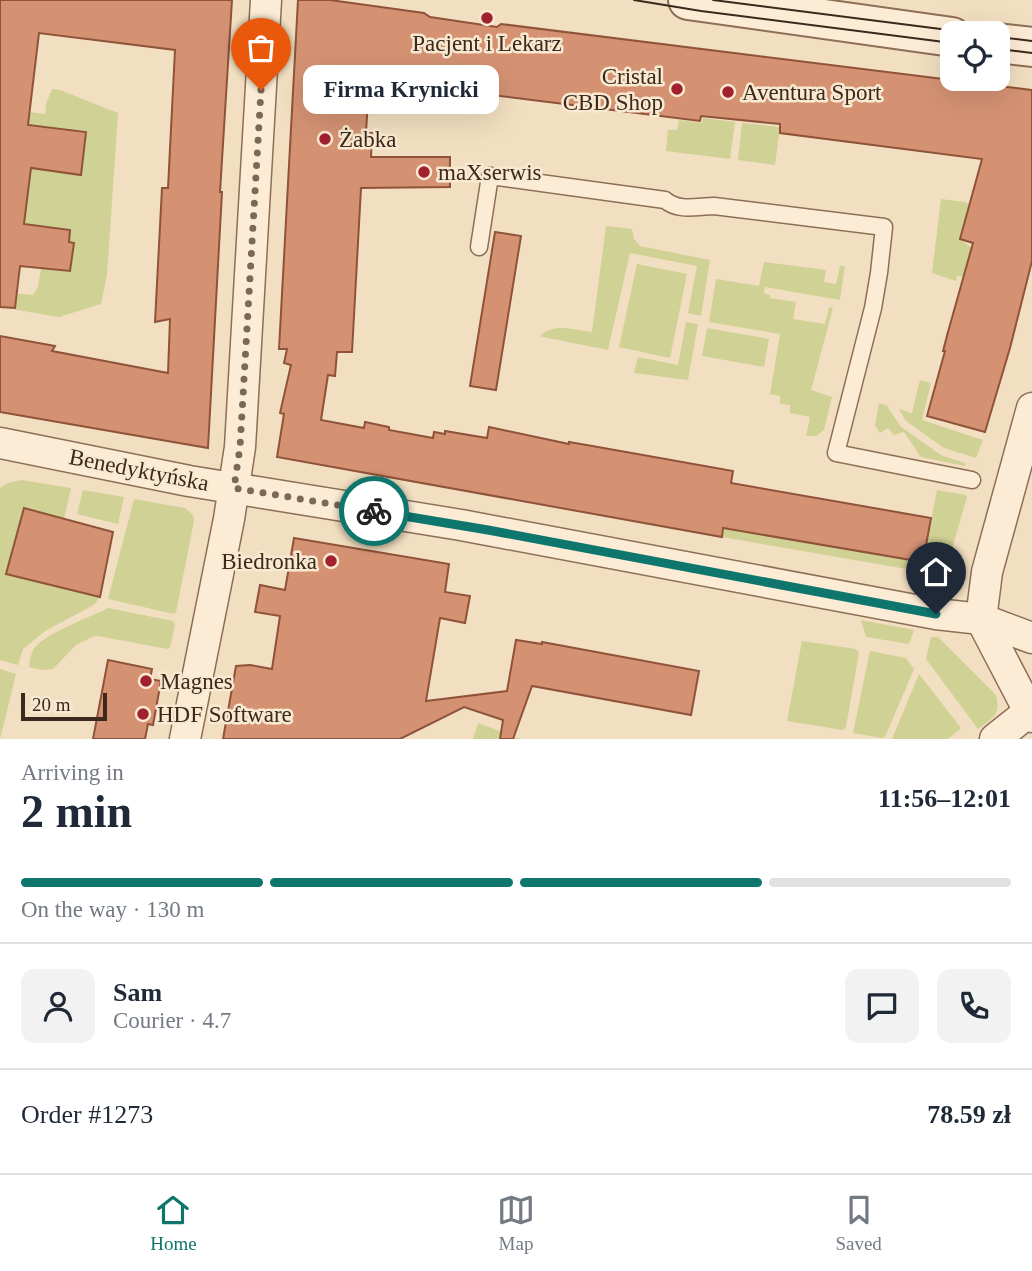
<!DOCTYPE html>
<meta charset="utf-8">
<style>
body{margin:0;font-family:Georgia,serif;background:#f2f2f3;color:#1f2937;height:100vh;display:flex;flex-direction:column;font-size:26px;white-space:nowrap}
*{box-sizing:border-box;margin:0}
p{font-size:23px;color:#747a83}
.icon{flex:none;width:38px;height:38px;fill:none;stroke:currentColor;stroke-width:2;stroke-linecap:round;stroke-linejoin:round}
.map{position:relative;height:739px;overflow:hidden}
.details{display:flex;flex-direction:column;background:#fff;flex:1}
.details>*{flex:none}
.tools{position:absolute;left:940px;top:21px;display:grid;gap:14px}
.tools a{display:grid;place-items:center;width:70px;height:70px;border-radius:14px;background:#fff;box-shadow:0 7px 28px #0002;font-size:35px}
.scale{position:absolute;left:21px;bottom:18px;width:86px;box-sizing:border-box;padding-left:7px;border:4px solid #3c281c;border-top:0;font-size:19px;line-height:24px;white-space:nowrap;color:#3c281c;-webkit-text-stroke:5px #f9e9d1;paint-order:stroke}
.pin{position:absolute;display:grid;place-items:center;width:60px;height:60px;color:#fff;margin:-72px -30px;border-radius:50% 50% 50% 0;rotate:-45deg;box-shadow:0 0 7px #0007}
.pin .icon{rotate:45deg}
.courier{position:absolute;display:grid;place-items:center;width:70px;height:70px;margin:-35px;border:5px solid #0f766e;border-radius:50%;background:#fff;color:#222;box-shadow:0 2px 9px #0007}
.bubble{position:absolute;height:49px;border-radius:14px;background:#fff;box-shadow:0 7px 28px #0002;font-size:23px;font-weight:800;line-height:49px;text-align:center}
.head em{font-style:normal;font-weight:800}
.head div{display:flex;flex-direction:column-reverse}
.head{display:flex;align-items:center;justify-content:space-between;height:119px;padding:0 21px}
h1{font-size:46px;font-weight:800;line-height:52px}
.bar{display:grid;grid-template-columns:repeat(4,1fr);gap:10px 7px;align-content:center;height:84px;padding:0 21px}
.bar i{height:9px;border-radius:5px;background:#e0e1e3}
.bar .active{background:#0f766e}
.bar p{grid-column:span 4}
.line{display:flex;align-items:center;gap:18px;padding:0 21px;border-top:2px solid #e0e1e3}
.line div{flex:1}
.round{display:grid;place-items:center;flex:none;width:74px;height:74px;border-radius:14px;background:#f2f2f3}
.menu{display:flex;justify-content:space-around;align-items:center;height:98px;border-top:2px solid #e0e1e3;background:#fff;font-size:19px;color:#747a83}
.menu a{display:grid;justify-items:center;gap:4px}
.menu .active{color:#0f766e}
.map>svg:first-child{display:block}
</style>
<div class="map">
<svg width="1032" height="739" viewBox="0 0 1032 739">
<rect width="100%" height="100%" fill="#f2dfc1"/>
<g fill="#d0d194">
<path d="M52,89L60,90L118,113L107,275L101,304L59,317L0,307V292L33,295L38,287L41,268L70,271L74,244L69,242L70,231L24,224L31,168L81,174L86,133L28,125L29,112L45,114L46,104Z"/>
<path d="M703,118L735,122L730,159L666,151L668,130H677L679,120L702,123Z"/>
<path d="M742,123L780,127L775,165L738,160Z"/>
<path d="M941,199L965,202L970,205L960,239L972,248L964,277L957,276L956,281L932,273Z"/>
<path d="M606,226L632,229L634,239L640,246L710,260L701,316L688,313L697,266L630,253L608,350L543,337L540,336C554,322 575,330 592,332Z"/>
<path d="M764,262L826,270L824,282L836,284L840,266H845L840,300L765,287L764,293L770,295V298L796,302L793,319L825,324L829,307L833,308L811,390L832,397L824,430L816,436H806L810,417L790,413V405L780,404V396L770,394L780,334L709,322L716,279L759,286Z"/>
<path d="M637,264L687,274L670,358L619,347Z"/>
<path d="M686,322L698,324L688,380L634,373L638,357L678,365Z"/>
<path d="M707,328L769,339L764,367L702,356Z"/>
<path d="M920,380L931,383L922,420L983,440L976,458L944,448L906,421L899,409L912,413Z"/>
<path d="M879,403L887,406L901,427L941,455L965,463V466L921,457L904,432L894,435L888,428L880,433L875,425Z"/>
<path d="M21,480L71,488L64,519L24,509L6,574L100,597L94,605L45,631L23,649L18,665L0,660V488L8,483Z"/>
<path d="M83,490L124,497L118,524L77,514Z"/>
<path d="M937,490L966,495L967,497L945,573L941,575L722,537L723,528L923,562Z"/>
<path d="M134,499L185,508L193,515L194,521L176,612L174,614L108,599Z"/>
<path d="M108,608L173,621L175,625L170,647L168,649L98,636L92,637L76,645L53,669L43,670L29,667C30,660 31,651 36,646C48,633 90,617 108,608Z"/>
<path d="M861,620L914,630L909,644L866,637Z"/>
<path d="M931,637H938L996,695C1001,715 993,718 978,729L926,659Z"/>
<path d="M802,641L856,649L859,653L846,727L843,730L787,721Z"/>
<path d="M870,651L906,658L914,669L885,737L882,738L853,733Z"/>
<path d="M0,669L16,674L0,739Z"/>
<path d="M919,674L961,728L948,739H892Z"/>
<path d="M478,723L521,739H473Z"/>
</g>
<g fill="#d49273" stroke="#8f533a" stroke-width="2">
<path d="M0,0H232L220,192H222L208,448L0,412V336L55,346L52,351L168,373L170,319L155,322L162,188H168L175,50L39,33L28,125L86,132L81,175L31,168L24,224L70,230L69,242L74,243L70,271L20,266L15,308L0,307Z"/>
<path d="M298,0H330L424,13L430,17L497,27L501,24L1032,90V261L1010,348L985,432L927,416L945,351H943L948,332L973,243L960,239L982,159L780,133V124L701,116L700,121L452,90L454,82L437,79L432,72L390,68V70L338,67L368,99L366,133H372L371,157H450V187L361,188L352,352H337L335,376L328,375L321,420L364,428L365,422L389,427V430L433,438L434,432L445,434V431L487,438L489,427L569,444V442L598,447L733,471L731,483L931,518L923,562L723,528L722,537L277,457L284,414L280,413L291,365L284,363L287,349H279Z"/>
<path d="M495,232L521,236L496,390L470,386Z"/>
<path d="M24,508L113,532L100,597L6,574Z"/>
<path d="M294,538L449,564L445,592L470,596L465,623L440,618L426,701L507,691L516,640L542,644V642L699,671L691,715L532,686L513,739H500L503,720L464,707L400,739H223L236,666L250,665L272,669L280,616L255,612L260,585L285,590Z"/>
<path d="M108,660L152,669L150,679L161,681L153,725L148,724L145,739H93Z"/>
</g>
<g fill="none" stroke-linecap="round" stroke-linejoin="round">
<g stroke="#8d6e57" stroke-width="19">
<path id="service" d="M479,247L490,176L665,200C679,212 698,206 714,206L884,227L879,273L873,308L836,453L972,480"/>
</g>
<g stroke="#8d6e57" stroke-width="33">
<g id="minor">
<path d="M0,443L189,481L461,525L936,614L981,619L1032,638"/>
<path d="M981,619L987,572L1032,408"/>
<path d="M981,619L1032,717"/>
<path d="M185,739L229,519L240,447L266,0"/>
<path d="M995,739L1030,711"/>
</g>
</g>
<g stroke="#8d6e57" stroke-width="42">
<g id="tertiary">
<path d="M688,0L952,37"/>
<path d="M998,43L1032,47"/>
</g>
</g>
<use href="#service" stroke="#fcecd5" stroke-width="16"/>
<use href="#minor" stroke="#fcecd5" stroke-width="30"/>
<use href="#tertiary" stroke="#fcecd5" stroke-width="38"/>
<g stroke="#3c281c" stroke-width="2">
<path d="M634,0L701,11L952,43"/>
<path d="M713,0L972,33"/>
<path d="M998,37L1032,41"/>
<path d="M998,49L1032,53"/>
</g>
</g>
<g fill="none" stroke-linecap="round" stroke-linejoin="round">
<path stroke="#7c6856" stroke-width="7" stroke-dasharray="0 12.6" d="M261,90L240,447L234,488L374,511"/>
<path stroke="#0f766e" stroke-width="9" d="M374,511L488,530L936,614"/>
</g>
<g fill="#a2212f" stroke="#f9e9d1" stroke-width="2.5">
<circle cx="487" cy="18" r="7"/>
<circle cx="677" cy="89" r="7"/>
<circle cx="728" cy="92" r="7"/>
<circle cx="325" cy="139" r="7"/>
<circle cx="424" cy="172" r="7"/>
<circle cx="331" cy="561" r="7"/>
<circle cx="146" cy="681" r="7"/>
<circle cx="143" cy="714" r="7"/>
</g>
<g text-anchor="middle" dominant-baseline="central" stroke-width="5" stroke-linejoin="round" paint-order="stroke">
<g font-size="23" fill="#3c281c" stroke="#f9e9d1" text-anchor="start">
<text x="487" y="43" text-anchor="middle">Pacjent i Lekarz</text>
<text x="663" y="76" text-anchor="end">Cristal<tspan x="663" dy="26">CBD Shop</tspan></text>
<text x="742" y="92">Aventura Sport</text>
<text x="339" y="139">Żabka</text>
<text x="438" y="172">maXserwis</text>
<text x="317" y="561" text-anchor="end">Biedronka</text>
<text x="160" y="681">Magnes</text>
<text x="157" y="714">HDF Software</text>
</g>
<g font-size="23" fill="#3c281c" stroke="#f9e9d1">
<text transform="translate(139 470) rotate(11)">Benedyktyńska</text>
</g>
</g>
</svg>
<div class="tools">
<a><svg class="icon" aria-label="locate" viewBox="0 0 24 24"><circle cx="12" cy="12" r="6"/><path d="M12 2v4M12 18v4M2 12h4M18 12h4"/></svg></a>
</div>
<div class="scale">20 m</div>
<div class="pin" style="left:261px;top:90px;background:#ea580c"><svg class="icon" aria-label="bag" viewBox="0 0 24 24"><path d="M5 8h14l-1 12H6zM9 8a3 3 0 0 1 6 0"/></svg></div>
<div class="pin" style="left:936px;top:614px;background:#1f2937"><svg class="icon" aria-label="home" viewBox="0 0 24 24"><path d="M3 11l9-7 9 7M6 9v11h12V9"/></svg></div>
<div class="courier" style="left:374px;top:511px"><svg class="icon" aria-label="bike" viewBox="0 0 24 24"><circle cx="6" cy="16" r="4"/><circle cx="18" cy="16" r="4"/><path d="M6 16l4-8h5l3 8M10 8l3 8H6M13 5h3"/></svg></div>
<div class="bubble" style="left:303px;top:65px;width:196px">Firma Krynicki</div>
</div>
<section class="details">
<div class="head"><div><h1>2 min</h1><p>Arriving in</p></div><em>11:56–12:01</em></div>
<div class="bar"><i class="active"></i><i class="active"></i><i class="active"></i><i></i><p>On the way · 130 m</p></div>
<div class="line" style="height:126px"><a class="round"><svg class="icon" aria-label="person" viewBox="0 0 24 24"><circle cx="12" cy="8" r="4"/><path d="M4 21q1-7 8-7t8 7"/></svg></a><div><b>Sam</b><p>Courier · 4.7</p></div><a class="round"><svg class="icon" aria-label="chat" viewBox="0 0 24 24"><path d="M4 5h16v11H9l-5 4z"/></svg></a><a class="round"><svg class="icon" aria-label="phone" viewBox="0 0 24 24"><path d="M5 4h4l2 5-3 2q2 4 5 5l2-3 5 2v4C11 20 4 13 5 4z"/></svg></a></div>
<div class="line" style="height:91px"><div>Order #1273</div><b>78.59 zł</b></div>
</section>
<nav class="menu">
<a class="active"><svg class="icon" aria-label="home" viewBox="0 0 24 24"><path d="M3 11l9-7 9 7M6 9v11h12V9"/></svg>Home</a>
<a><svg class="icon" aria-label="map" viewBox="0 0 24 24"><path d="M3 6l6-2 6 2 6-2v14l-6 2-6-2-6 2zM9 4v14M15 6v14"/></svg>Map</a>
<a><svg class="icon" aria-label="saved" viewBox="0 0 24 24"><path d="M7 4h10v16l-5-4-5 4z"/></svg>Saved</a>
</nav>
